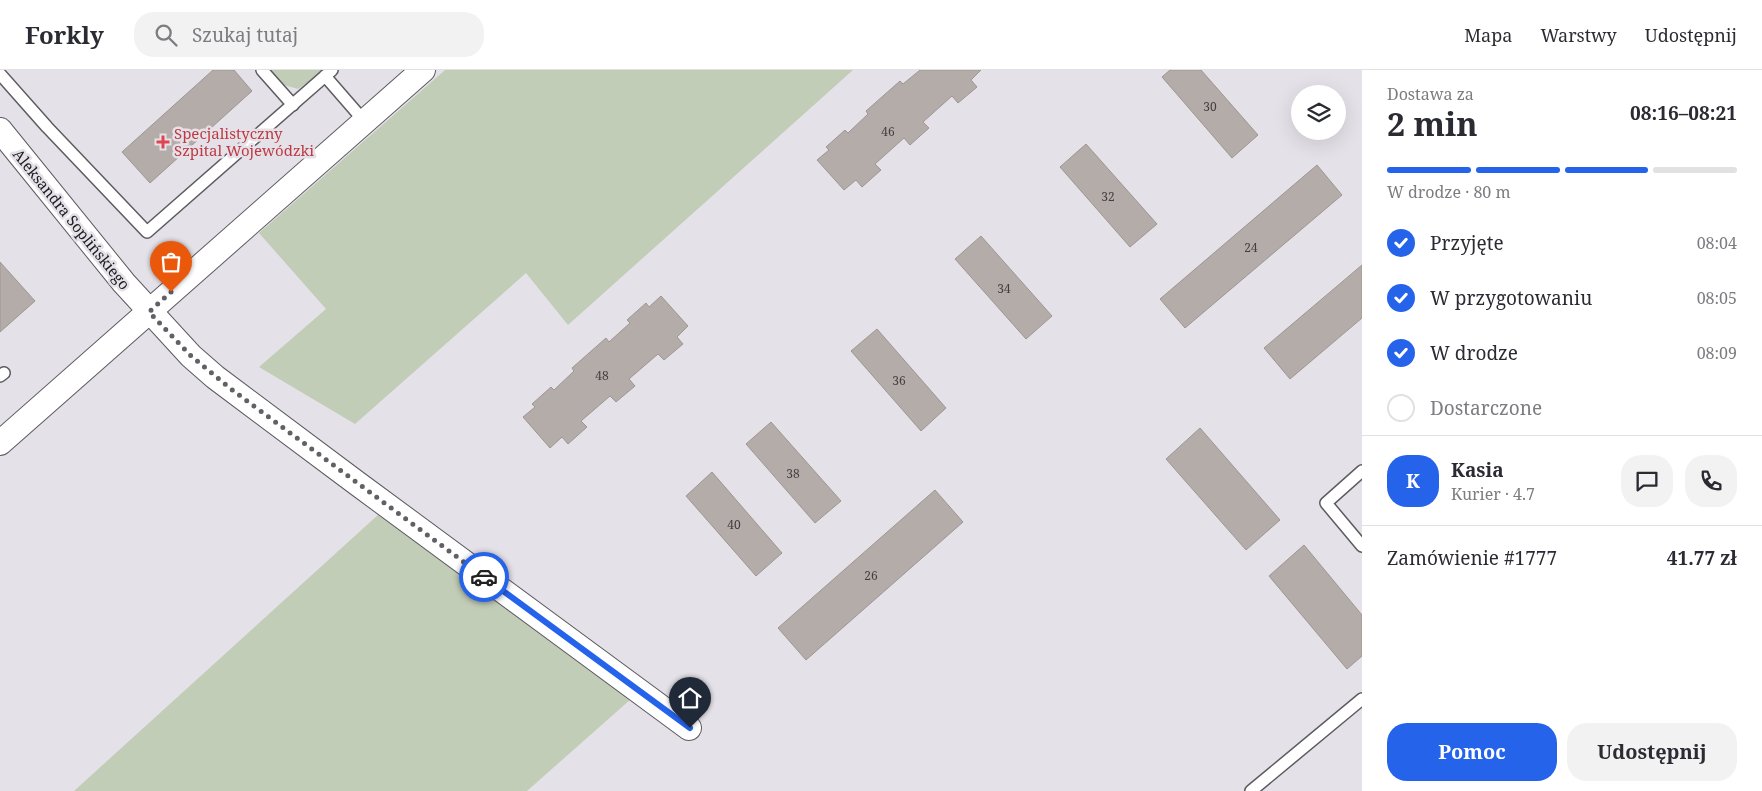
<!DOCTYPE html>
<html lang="pl">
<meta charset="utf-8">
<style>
body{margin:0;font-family:"Noto Serif",serif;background:#f2f2f3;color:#2b2b33;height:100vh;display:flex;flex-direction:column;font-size:19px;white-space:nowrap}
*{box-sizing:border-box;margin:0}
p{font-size:16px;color:#7c7c81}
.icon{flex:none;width:28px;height:28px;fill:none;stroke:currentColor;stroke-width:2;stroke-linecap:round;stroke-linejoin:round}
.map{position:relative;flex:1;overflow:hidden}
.drawer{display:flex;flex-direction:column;background:#fff;width:400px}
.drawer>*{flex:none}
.fabs{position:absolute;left:1291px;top:15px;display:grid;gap:10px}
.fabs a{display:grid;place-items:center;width:55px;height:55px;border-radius:50%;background:#fff;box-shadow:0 5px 20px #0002;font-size:25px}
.pin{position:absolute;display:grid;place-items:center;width:42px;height:42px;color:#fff;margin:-51px -21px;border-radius:50% 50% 50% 0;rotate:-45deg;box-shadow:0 0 5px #0007}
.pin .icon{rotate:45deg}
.courier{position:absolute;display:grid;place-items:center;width:50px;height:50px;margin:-25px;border:4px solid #2563eb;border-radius:50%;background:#fff;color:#222;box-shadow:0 1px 6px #0007}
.summary em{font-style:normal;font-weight:700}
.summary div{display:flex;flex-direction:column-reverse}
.summary{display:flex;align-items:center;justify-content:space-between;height:85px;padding:0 25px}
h1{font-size:32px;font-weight:700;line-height:38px}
.bar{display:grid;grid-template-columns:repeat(4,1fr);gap:8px 5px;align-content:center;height:60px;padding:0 25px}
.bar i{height:6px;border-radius:4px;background:#e1e1e2}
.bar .selected{background:#2563eb}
.bar p{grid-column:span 4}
.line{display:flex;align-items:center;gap:12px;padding:0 25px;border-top:1px solid #e1e1e2}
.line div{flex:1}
.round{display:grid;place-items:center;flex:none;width:52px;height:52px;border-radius:20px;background:#f2f2f3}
ol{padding:0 25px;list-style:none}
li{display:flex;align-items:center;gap:15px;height:55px}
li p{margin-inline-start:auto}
li .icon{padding:5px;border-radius:50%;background:#2563eb;color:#fff;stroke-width:4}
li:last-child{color:#7c7c81}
li i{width:28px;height:28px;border:2px solid #e1e1e2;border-radius:50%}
.cta{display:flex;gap:10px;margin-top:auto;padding:10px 25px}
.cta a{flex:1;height:58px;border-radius:20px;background:#2563eb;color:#fff;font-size:20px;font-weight:700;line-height:58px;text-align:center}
.cta a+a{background:#f2f2f3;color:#2b2b33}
header{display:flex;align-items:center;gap:30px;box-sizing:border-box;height:70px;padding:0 25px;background:#fff;border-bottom:1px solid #e1e1e2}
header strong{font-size:24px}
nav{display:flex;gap:28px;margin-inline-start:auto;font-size:18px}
.search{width:350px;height:45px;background:#f2f2f3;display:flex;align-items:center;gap:12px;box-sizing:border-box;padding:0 18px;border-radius:20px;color:#7c7c81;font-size:19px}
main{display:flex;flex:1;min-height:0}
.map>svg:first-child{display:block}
</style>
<header>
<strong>Forkly</strong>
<div class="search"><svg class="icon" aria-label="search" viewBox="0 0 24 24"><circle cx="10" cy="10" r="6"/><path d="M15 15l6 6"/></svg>Szukaj tutaj</div>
<nav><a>Mapa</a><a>Warstwy</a><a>Udostępnij</a></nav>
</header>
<main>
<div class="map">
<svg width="1362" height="721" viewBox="0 0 1362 721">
<rect width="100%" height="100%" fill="#e5e1e8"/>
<g fill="#c2cdb8">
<path d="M270,0H325L298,19L284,15Z"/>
<path d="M445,0H853L568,255L526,203L355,354L259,297L326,239L259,163Z"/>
<path d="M379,444L631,629L527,721H74Z"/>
</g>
<g fill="#b4aca8" stroke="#9e9692">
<path d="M213,0H234L252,21L150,113L122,82Z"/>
<path d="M920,0H981L971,10L977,17L958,33L952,26L923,52L929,58L910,75L904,68L875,94L881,100L862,117L856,110L844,120L817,90L829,80L826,77L845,60L848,63L868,44L866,41L900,11L903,14Z"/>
<path d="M1170,0H1201L1258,65L1232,88L1162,7Z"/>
<path d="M1086,74L1157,154L1130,177L1060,97Z"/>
<path d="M1317,95L1342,125L1185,258L1160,229Z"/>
<path d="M981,166L1052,246L1026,269L955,189Z"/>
<path d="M0,192L35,231L0,262Z"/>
<path d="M1362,195V248L1290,309L1264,278Z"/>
<path d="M661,226L688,256L677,267L683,274L664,290L658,284L629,309L635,316L616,332L610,326L581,351L587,357L568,374L562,367L550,378L523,347L535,337L532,334L551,317L554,320L574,301L572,298L606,268L609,272L630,253L627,250L646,233L649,237Z"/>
<path d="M877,259L946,338L921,361L851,281Z"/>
<path d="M771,352L841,431L815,453L746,374Z"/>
<path d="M1200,358L1280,450L1246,480L1166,389Z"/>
<path d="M712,402L782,483L756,506L686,426Z"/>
<path d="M935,420L963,452L806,590L778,558Z"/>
<path d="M1304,475L1362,545V586L1347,599L1269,506Z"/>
</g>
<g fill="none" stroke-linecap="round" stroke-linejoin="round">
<g stroke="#5d5a60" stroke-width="14">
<g id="service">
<path d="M262,0L293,35"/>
<path d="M0,4L47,57L147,162L332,0"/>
<path d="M325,6L365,52"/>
<path d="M0,306L4,303"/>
<path d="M1362,401L1326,433L1362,476"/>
<path d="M1251,721L1362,629"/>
</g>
</g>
<g stroke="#5d5a60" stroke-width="26">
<g id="minor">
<path d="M0,60L124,213L191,286L215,307L358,414L689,658"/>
<path d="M0,373L423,0"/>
</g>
</g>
<use href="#service" stroke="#fff" stroke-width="11"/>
<use href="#minor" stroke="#fff" stroke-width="24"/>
</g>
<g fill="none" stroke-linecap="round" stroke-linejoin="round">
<path stroke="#626064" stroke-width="5" stroke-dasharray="0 9" d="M171,222L149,242L191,286L231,319L484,507"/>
<path stroke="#2563eb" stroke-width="6" d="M484,507L690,658"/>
</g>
<path fill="#e0444e" stroke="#e5e1e8" stroke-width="2" d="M160.5 64.5h5v5h5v5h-5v5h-5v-5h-5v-5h5z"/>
<g text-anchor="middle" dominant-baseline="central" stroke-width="5" stroke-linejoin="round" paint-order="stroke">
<g font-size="12" fill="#423e40">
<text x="1210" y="36">30</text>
<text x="888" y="61">46</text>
<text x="1108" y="126">32</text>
<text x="1251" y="177">24</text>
<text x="1004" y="218">34</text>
<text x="602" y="305">48</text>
<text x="899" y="310">36</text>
<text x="793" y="403">38</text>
<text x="734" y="454">40</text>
<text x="871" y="505">26</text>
</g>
<g font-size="15" fill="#be3a42" stroke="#e5e1e8" text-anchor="start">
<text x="174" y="63">Specjalistyczny<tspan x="174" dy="17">Szpital Wojewódzki</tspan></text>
</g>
<g font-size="15" fill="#1c1a1d" stroke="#e5e1e8">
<text transform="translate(72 149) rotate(51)">Aleksandra Soplińskiego</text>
</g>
</g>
</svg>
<div class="fabs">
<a><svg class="icon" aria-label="layers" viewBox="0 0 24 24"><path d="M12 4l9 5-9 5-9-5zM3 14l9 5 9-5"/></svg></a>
</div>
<div class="pin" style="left:171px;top:222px;background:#ea580c"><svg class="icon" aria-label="bag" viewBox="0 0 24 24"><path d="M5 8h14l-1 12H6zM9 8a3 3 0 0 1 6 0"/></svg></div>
<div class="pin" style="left:690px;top:658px;background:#1f2937"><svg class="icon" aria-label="home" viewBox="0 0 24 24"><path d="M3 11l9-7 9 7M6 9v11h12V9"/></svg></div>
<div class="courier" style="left:484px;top:507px"><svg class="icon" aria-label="car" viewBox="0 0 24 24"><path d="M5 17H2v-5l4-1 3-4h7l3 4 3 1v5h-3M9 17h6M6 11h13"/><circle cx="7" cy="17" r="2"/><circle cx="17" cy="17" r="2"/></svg></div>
</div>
<section class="drawer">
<div class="summary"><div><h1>2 min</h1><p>Dostawa za</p></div><em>08:16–08:21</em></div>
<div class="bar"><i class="selected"></i><i class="selected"></i><i class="selected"></i><i></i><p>W drodze · 80 m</p></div>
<ol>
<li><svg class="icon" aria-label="check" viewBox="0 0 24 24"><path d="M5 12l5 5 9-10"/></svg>Przyjęte<p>08:04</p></li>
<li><svg class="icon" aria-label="check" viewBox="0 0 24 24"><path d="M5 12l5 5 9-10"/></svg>W przygotowaniu<p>08:05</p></li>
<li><svg class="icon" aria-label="check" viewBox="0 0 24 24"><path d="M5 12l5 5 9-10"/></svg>W drodze<p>08:09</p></li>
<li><i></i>Dostarczone</li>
</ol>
<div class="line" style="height:90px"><b class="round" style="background:#2563eb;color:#fff">K</b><div><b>Kasia</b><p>Kurier · 4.7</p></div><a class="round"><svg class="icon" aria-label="chat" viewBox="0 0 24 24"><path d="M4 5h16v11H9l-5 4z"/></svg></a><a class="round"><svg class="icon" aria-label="phone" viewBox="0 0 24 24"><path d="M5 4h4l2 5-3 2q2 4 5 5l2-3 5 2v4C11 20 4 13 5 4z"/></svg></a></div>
<div class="line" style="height:65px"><div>Zamówienie #1777</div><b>41.77 zł</b></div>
<div class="cta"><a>Pomoc</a><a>Udostępnij</a></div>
</section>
</main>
